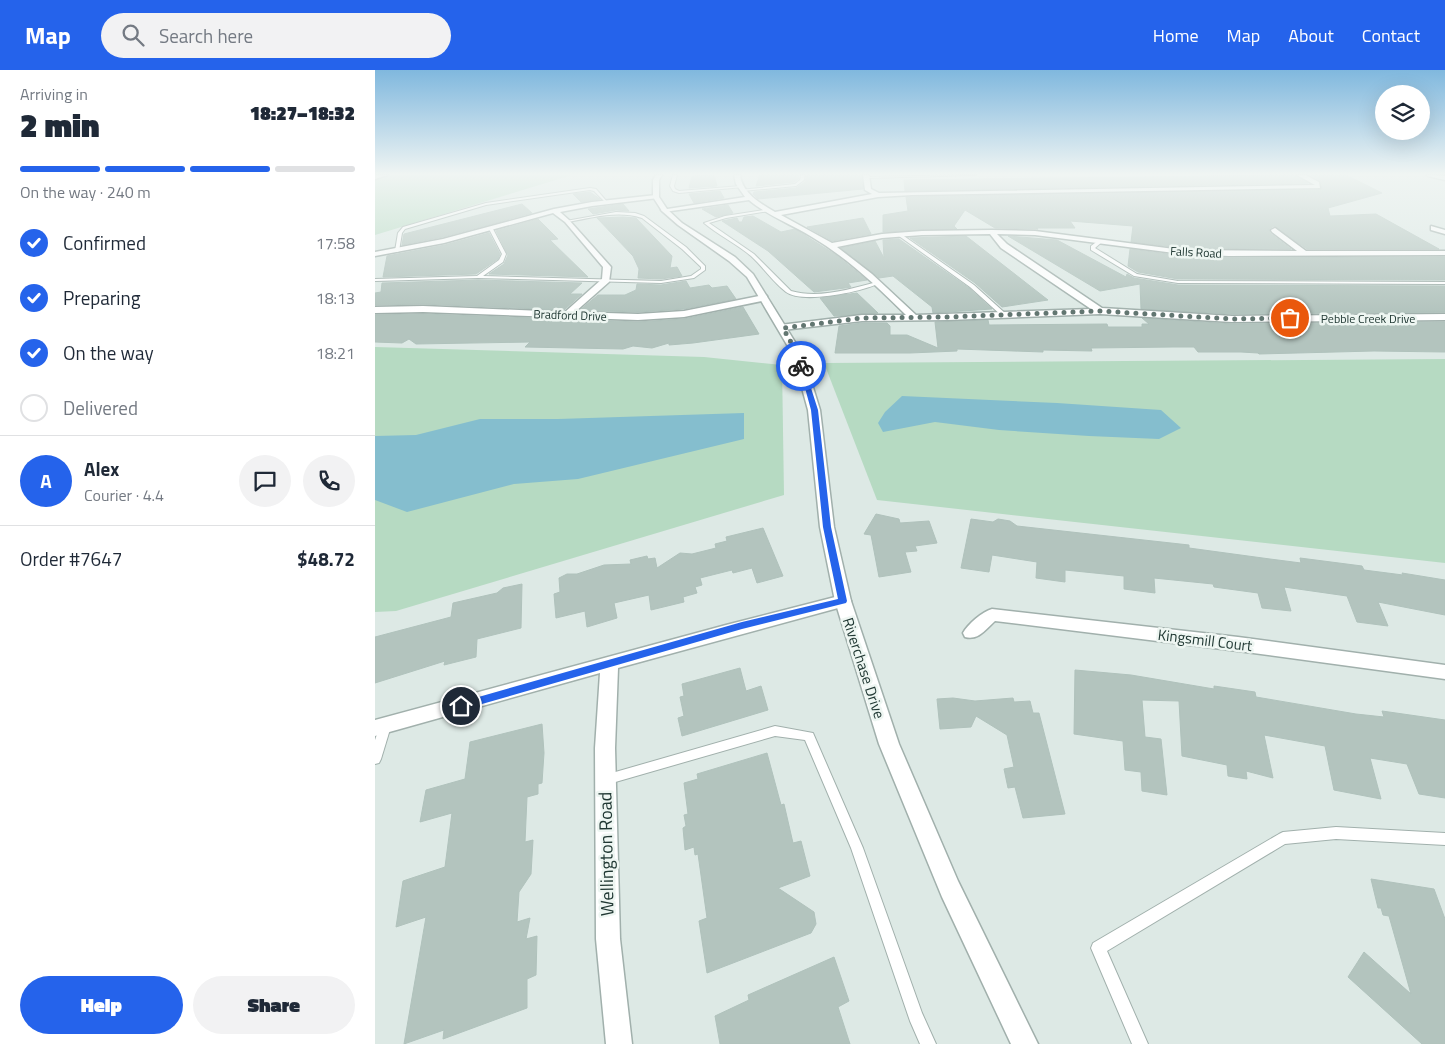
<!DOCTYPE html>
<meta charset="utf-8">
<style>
body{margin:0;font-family:"Titillium Web",sans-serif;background:#f2f2f3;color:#1f2937;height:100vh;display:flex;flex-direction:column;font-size:19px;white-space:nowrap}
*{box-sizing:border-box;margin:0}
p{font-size:16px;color:#747a83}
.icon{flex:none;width:28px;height:28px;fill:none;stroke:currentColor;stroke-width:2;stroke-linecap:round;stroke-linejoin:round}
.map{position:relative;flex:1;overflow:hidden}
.sheet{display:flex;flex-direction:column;background:#fff;width:375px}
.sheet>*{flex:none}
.tools{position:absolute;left:1000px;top:15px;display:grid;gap:10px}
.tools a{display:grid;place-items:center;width:55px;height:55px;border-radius:50%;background:#fff;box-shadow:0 5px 20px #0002;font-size:25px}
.pin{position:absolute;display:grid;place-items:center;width:42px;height:42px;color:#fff;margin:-21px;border:2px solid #fff;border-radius:50%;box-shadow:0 1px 5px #0007}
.courier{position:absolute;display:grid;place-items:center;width:50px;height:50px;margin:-25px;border:4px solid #2563eb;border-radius:50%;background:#fff;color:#222;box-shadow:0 1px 6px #0007}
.head em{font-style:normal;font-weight:800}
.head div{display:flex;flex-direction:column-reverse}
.head{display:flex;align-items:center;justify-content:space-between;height:85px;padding:0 20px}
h1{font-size:32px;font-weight:800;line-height:38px}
.bar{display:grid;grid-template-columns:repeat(4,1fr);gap:8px 5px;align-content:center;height:60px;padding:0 20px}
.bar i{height:6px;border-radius:4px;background:#e0e1e3}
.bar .selected{background:#2563eb}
.bar p{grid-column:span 4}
.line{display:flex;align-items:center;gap:12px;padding:0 20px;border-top:1px solid #e0e1e3}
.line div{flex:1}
.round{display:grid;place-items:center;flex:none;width:52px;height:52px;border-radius:26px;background:#f2f2f3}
ol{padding:0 20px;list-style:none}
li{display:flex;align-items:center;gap:15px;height:55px}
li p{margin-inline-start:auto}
li .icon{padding:5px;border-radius:50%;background:#2563eb;color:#fff;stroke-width:4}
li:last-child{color:#747a83}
li i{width:28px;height:28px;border:2px solid #e0e1e3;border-radius:50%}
.primary-button{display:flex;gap:10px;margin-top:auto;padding:10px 20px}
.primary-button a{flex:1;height:58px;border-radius:30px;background:#2563eb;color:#fff;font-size:20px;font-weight:800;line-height:58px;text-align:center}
.primary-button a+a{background:#f2f2f3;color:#1f2937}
header{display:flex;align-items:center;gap:30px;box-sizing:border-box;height:70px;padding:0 25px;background:#2563eb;color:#fff}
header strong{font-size:24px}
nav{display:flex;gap:28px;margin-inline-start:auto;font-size:18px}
.search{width:350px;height:45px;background:#f2f2f3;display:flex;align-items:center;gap:12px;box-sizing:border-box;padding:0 18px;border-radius:28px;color:#747a83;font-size:19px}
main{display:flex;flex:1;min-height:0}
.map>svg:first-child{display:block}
</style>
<header>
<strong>Map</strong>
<div class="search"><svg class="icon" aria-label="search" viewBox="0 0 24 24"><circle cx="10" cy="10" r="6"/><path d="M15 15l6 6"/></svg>Search here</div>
<nav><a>Home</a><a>Map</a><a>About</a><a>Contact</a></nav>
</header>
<main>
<section class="sheet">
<div class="head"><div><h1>2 min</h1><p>Arriving in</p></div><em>18:27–18:32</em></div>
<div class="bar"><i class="selected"></i><i class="selected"></i><i class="selected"></i><i></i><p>On the way · 240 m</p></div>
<ol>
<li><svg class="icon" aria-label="check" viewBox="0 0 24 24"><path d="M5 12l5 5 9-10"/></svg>Confirmed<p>17:58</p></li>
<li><svg class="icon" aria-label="check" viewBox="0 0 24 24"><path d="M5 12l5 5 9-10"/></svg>Preparing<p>18:13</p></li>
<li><svg class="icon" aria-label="check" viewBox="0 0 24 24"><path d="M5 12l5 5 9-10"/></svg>On the way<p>18:21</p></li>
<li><i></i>Delivered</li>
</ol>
<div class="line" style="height:90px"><b class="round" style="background:#2563eb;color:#fff">A</b><div><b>Alex</b><p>Courier · 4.4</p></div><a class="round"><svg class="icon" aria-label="chat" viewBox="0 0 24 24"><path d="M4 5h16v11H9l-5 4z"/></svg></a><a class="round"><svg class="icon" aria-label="phone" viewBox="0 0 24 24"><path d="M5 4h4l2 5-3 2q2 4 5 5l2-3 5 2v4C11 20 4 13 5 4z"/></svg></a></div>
<div class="line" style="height:65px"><div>Order #7647</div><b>$48.72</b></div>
<div class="primary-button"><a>Help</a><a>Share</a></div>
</section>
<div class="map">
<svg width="1070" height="974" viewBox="0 0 1070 974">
<rect width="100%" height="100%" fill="#dde9e5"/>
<g fill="#b6dac2">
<path d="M14,105H197L0,165V109Z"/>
<path d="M0,277L329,287L407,295L409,425L21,541L0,542Z"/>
<path d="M1070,289V493L502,430L449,293Z"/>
</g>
<g fill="#85bece">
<path d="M527,326L682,333L786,340L806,358L784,369L714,366L624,360L560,352L508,362L503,353L510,342Z"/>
<path d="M369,343V369L203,409L139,414L32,442L0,430V366L41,365L105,349H183Z"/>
</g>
<g fill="#b3c4be" stroke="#b0c2bc">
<path d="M339,105L342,116L314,118L317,106Z"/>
<path d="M385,105H424L423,109L419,112L381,116Z"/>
<path d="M432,105H486L488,119L383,129L378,124L379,122L421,118L430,112Z"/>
<path d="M906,105H920L933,113L530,121L529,110Z"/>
<path d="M935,105H971L1007,123L953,138L955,146L1001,144L1064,179H932L899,156L894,159L895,163L916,179L807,178L756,172L758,156L695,151L700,158H661L663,159L620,158L590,140L579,156L582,159L508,162V145L533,141L531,127L946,119L945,110Z"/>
<path d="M345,121L349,128L319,133L314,124Z"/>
<path d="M215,122L225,129L206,132L198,124Z"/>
<path d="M147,134L157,143L68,167L27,175L29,164Z"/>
<path d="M248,134L254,141L241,140L218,144L213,139Z"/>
<path d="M353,135L358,143L341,147L327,139Z"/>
<path d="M378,146L406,162L420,159L428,164L461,185L492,210L473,213L476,217L470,218L439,222L393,181L347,151L362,148L364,152H367L369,147Z"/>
<path d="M248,147L261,148L297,186L295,198L302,197L307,206L286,209L263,208L264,199L258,186L222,148Z"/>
<path d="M488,148L496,164L457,171L432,157Z"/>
<path d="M163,149L183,169L175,170L213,207L114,204L129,194L133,185L121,161Z"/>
<path d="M114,163L125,184L123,189L101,204L8,207L12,186L70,175Z"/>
<path d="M591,166L673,230L627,237L600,213L535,168Z"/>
<path d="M633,166L682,170L751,207L752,204L759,208L803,215L1070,216V242L857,244L766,239L765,214L725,221Z"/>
<path d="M524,169L594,218L617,239L558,243L557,237L518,206L504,208L466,178L500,171L509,188L508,170Z"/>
<path d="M755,179L807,186L854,188L1070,187V210L803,209L763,202L753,196Z"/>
<path d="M103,210L207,213L195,224H207L189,240L48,234L0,235V223L6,222L7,213Z"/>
<path d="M311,211L315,218L334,215L337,218L352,216L361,229L309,239L263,242L205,240L223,225H250L261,220L262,214L286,215Z"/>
<path d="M482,223L503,243L459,246L445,228Z"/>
<path d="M368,237L384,264L318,273L294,275V273L277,278L258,276L248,279L150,277L155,272L41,274L34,269L27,273L0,272V245L48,244L263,252L309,249Z"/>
<path d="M767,248L857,254L1070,252V282L999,281L884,284L883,283L866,282H823L819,277H798L716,278L717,281L668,280V282L582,279V281L535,283H460L464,256L487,253H512L515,256V265H532L563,278L560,252L613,250L614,255L732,254L733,257H767V254H774Z"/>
<path d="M501,444L524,449L525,453L554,451L562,473L540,476L542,481L530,482L536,502L504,507L496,465L489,464Z"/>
<path d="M596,449L618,452L623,449L635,451L642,456L814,475V478L895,489L926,493L925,488L987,496L989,500L1028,505L1027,503L1070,510V545L1003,532L1013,556L982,552L972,526L909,517L916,541L887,538L883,523L839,517L838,514L779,508L780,523L749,519V506L690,500V512L661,508L662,492L617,485L614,502L586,498Z"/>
<path d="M388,458L408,506L382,513L377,498L358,503L357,500L325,508L327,515L320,517L322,523L308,527L309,532L276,540L274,525L239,533L242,548L212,557L210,541L181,548L179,524L185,522L184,508L192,504H202L229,495L256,494L255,490L272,486L273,489L280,488L282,498L305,483L317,484L341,478L340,474L352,471L351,467Z"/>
<path d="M147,514L146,558L102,569L101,587L69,595L70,591L0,613V567L76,547L78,533L122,523L128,518Z"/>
<path d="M365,598L371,621L386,616L393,640L307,666L303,648L309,646L305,627L309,626L307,614Z"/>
<path d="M700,600L756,605L839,619V616L880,622L881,627L981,644L1009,647L1007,641L1070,650V728L1044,724L1032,694L995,688L1006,729L959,720L950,676L889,665L898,708L871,701L872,709L853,706L852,695L807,686L804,631L767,630L770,667L786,669L792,725L767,721L766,702L750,700L748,671L699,664Z"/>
<path d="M578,628L600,631L638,628L639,632L655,631L658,643H664L690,744L648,748L640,717L633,718L629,699L639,697L632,665L601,646L596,657L565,659L562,629Z"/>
<path d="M167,654L169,683L167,713L163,714V724L152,727L150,772L158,770L156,804L144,822L142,852L155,848L151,869L162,866L161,905L152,909V938L68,969L69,960L29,974L51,847L21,857L28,811L70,797L77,743L45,752L51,720L90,709L95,672Z"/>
<path d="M392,683L406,735L409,734L418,773L426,771L435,806L403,818L439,842L441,854L436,863L332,903L324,851L332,848L323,784L320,785L319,777L310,780L308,758L311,756L309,745L313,744L309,713L323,709L322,704Z"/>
<path d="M996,809L1059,819L1070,849V974H1047L973,907L989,882L1036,924L1014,846L1008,845L1006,838H1003Z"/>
<path d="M459,887L474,931L463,937L475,974H345L340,946L374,930L373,925Z"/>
</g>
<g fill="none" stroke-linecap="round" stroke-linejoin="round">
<g stroke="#a1b0ac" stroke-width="2">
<g id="service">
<path d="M298,105H302L299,116L300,119L304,121L366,116L368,117L304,123L298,121L295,116Z"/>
<path d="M426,105H430L429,110L421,116L367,121L365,120L420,114L425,110Z"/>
<path d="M601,105L491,108L489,107Z"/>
<path d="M215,118L221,119L233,133H231L219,121L215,120L111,135L30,159L27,163L24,181L22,182L20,181L23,163L28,157L111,133Z"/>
<path d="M395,139L394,141L351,148L334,153L379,184L416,221C444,229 475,219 502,212L504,213C488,222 427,234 411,222C398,212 388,197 376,186C362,174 343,165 329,153L350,146Z"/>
<path d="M241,142L260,143L269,146L311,177L330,196V200L319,208L286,213L103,208L0,211V209L102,206L124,190L127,184L114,159L116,158L118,159L131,184L128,192L108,206L286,211L316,206L326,199V197L307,179L267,148C242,140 217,148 193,152L191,151Z"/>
<path d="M524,164H526L599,215L631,244V246H627L595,217L524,166Z"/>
<path d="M724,170L728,171L720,178L762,204L803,211L1070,212V214L803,213L759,206L716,180V176Z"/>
<path d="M10,651L14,653L16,656L6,689L4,693L0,694V670L6,653Z"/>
<path d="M400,656L438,663L488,778L547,943L561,974H545L535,951L476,778L430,670L400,666L230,715L226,714L224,710L226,706L230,705Z"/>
<path d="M961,757L1070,763V775L961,769L910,774L732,881L773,974H757L716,878L718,873L904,764L908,762Z"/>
</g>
</g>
<g stroke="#a1b0ac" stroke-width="3">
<g id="minor">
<path d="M0,105H12L0,109Z"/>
<path d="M359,105H365C367,123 386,134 400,142L497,124L490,120L488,105H494L496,119L504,123L940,115L922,105H930L944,112L945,118L537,125L503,127L406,145L457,173L507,164L547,161L617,160L660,161L807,180L922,181L897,162L896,160L900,158L931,181H1070V185L854,186L807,184L660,165L622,164L632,174L727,238L857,246L1070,244V250L857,252L725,244L573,250L487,251L408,260L403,257L405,255L487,245H531C502,216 471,187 437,167C416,154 393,146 374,130L289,142L286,140L370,127L361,114ZM615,164L626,178L716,239L541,245L497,204L462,177L507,168L547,165Z"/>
<path d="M1052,105L1070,106V110L1053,106Z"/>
<path d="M281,125L283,126V128L217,136L185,142L194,150L236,197L234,212L200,242L263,244L309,241L389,225L392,226V230L309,247L263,250L48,242L0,243V237L48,236L190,242L227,209L228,197L190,152L178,143L69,173L0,186V182L68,169L179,139L217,132Z"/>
<path d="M1056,156L1070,160V164L1056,160Z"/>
<path d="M468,525L474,527L476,531L474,535L243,598L240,678L245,869L257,974H231L221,869L220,678L225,603L0,666V650L351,555Z"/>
<path d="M617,539L863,567L1070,595V609L863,581L620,551C611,559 603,571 590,567L588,563C593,554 607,542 617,539Z"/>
</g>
</g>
<g stroke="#a1b0ac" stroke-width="3">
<path id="tertiary" d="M281,105H287L284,110V127L292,139L307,153L360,187L378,204L428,285L445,340L459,457L476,531L524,674L583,811L663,974H636L567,827L504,674L460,531L445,457L433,340L418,285L372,207L354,191L303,155L287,141L278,127V110Z"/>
</g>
<use href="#service" fill="#fff" fill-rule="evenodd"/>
<use href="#minor" fill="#fff" fill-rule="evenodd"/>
<use href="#tertiary" fill="#fff" fill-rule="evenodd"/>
</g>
<linearGradient id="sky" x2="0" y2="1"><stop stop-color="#80b8de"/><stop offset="0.43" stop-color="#f0f5f3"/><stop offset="1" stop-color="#f0f5f3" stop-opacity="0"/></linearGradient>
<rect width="1070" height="242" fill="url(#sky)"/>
<path fill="#2563eb" d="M426,294L429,296L443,340L456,457L472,531L471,533L367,559L86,640L83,639V633L86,632L367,552L463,529L448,457L436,340L424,296Z"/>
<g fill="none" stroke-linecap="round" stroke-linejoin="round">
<path stroke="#627671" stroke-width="5" stroke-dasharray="0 9" d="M426,296L423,285L408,258L487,248L573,247L725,241L857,249L915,248"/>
</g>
<g text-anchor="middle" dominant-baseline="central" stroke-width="5" stroke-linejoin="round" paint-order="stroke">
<g font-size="12" fill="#203833" stroke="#eef6f2">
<text transform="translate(821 182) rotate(3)">Falls Road</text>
<text transform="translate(195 245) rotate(2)">Bradford Drive</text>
<text x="993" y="248">Pebble Creek Drive</text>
</g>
<g font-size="15" fill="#203833" stroke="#eef6f2">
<text transform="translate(830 570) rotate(7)">Kingsmill Court</text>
<text transform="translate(489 598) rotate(72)">Riverchase Drive</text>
</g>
<g font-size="18" fill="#203833" stroke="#eef6f2">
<text transform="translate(231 784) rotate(-91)">Wellington Road</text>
</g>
</g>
</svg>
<div class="tools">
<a><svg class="icon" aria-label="layers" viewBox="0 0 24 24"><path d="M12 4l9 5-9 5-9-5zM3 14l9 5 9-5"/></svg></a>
</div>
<div class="pin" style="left:915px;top:248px;background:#ea580c"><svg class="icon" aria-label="bag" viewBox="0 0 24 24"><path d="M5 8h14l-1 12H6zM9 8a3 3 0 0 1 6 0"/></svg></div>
<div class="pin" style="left:86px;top:636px;background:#1f2937"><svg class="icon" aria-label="home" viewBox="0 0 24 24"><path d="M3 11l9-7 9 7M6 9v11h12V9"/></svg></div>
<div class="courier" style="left:426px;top:296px"><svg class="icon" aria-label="bike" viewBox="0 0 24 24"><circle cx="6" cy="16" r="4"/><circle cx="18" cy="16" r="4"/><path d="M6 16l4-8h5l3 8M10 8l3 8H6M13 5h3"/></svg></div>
</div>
</main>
